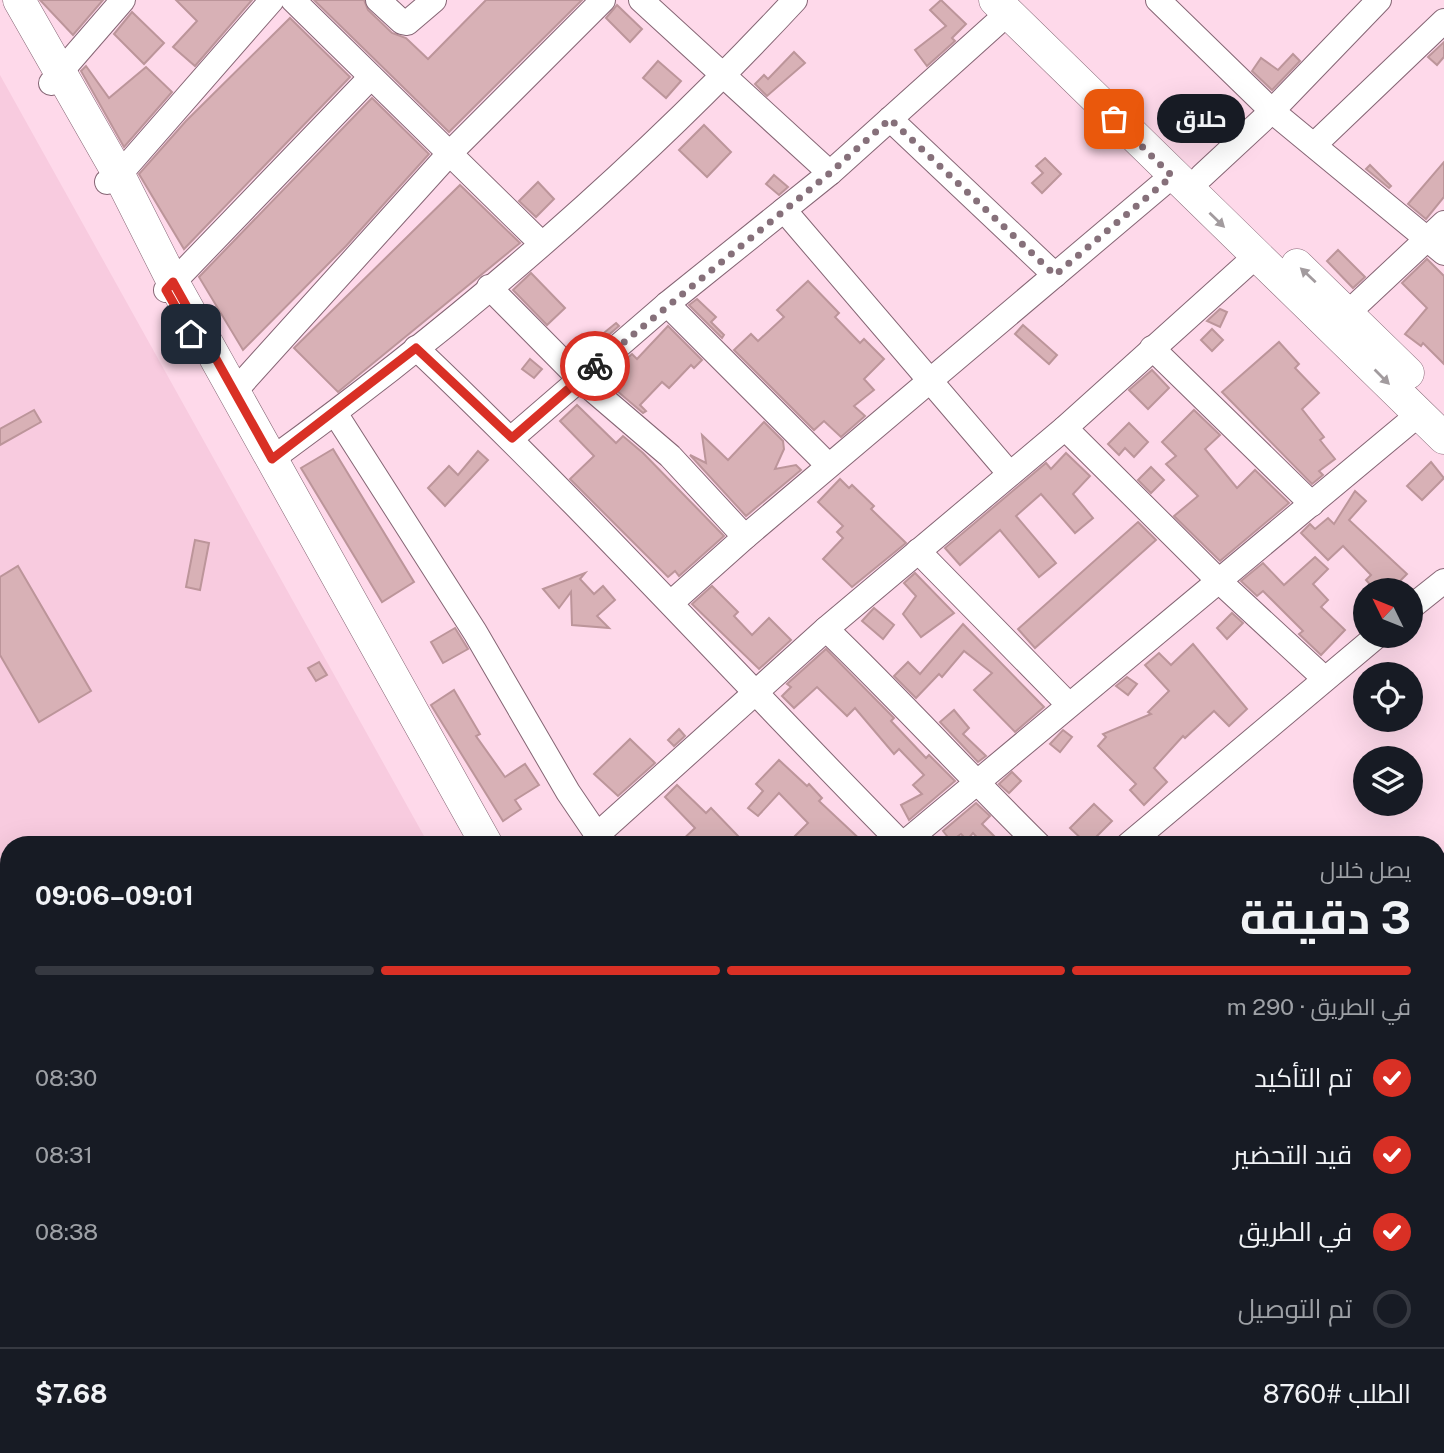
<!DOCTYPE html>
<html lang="ar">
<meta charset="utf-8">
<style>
body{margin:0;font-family:"Public Sans",Cairo,sans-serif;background:#242831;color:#f1f3f6;direction:rtl;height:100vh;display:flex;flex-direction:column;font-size:26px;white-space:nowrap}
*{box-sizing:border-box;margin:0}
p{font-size:23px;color:#9ea1a6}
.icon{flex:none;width:38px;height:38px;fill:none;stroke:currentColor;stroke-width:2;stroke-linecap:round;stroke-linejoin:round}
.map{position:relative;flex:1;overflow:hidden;direction:ltr}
.panel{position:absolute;left:0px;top:836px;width:1446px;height:618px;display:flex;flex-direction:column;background:#171b24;border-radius:28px 28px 0 0;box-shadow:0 7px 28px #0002;direction:rtl}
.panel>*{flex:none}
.needle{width:46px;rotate:313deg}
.buttons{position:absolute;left:1353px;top:578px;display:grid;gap:14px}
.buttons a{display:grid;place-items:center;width:70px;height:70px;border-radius:50%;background:#171b24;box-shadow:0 7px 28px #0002;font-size:35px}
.pin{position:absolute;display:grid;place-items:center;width:60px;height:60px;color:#fff;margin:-30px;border-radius:14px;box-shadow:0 4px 10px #0006}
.courier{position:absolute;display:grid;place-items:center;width:70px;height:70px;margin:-35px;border:5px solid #d93025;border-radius:50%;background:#fff;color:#222;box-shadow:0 2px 9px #0007}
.bubble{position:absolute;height:49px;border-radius:24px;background:#171b24;box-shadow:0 7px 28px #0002;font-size:23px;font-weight:700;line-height:49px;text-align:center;direction:rtl}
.overview em{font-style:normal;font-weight:700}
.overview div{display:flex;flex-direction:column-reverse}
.overview{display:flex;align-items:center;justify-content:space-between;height:119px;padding:0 35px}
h1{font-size:46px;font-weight:700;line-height:52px}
.bar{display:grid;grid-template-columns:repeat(4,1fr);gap:10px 7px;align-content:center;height:84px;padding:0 35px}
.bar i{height:9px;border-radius:5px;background:#363941}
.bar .current{background:#d93025}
.bar p{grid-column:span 4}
.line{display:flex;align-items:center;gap:18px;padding:0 35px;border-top:2px solid #363941}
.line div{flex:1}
ol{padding:0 35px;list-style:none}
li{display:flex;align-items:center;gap:21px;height:77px}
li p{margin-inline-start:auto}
li .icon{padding:7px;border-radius:50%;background:#d93025;color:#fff;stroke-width:4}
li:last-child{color:#9ea1a6}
li i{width:38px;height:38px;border:4px solid #363941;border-radius:50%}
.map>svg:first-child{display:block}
</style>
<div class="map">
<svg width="1444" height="1453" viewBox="0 0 1444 1453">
<rect width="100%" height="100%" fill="#fed9ea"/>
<g fill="#f8cbdf">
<path d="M0,75L429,845H9V1446H763L768,1453H0Z"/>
<path d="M1228,1446H1301L1308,1453H1219Z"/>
</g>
<g fill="#d8b1b6" stroke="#bc959a" stroke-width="2">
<path d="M40,0H103L73,35Z"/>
<path d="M176,0H252L195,66L173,47L197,21Z"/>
<path d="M314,0H364L368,10L392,33L406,38L428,59L486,0H582L449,132Z"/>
<path d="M941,0L966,24L952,38L955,41L927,66L915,50L946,26L930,10Z"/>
<path d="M617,5L642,29L630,42L606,18Z"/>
<path d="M132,12L164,43L144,64L114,34Z"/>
<path d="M290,18L350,77L184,249L139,174L186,121Z"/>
<path d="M1444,42V57L1437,65L1428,57Z"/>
<path d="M794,52L805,63L767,96L755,84L764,75L768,79Z"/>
<path d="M1293,54L1300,61L1272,90L1252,71L1261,58L1278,70Z"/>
<path d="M658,61L681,81L666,98L643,78Z"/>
<path d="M86,66L109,98L146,67L172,92L124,147L81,71Z"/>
<path d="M372,98L429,154L346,246L243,350L199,277Z"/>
<path d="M704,125L731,152L707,177L679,150Z"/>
<path d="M1045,158L1061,174L1042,193L1032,183L1043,173L1036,166Z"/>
<path d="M1444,162V197L1426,219L1408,204Z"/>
<path d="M1370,165L1391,186L1389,188L1366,169Z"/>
<path d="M774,175L788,187L779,195L766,184Z"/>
<path d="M538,182L554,199L536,217L519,201Z"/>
<path d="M460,185L520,243L338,392L294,348Z"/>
<path d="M1338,250L1365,277L1353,288L1327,261Z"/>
<path d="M1427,259L1444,276V364L1423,343L1421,346L1405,334L1427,308L1402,283Z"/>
<path d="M531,273L565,308L547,325L513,290Z"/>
<path d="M808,281L839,313L835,317L860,343L864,339L884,359L864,379L874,390L854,406L865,416L841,437L824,421L814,430L734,350L751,334L758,341L784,317L777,310Z"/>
<path d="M697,299L716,317L711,322L724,335L722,338L689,305Z"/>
<path d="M1220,309L1227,312L1220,327L1207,321Z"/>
<path d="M616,323L619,326L581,359L575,353L591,338L594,341Z"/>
<path d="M1023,325L1057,355L1049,364L1015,334Z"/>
<path d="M668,326L702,360L694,368L691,365L669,388L662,382L640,405L646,411L643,413L603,379L632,354L637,359Z"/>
<path d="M1212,329L1223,340L1212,351L1201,340Z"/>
<path d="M1279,342L1299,364L1295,368L1319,393L1302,409L1324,437L1320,440L1335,459L1319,471L1323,475L1312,484L1222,392Z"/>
<path d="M530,359L542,369L534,378L522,369Z"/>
<path d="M1152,370L1169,388L1148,409L1129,390Z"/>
<path d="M577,405L616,443L623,436L643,453L724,536L679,576L675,571L668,577L570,479L594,456L560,421Z"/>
<path d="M34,410L41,422L0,445V429Z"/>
<path d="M1194,410L1220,435L1205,449L1237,488L1255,470L1289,503L1220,561L1174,516L1198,496L1166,464L1176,456L1162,442Z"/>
<path d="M764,422L783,441L784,449L775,469L796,465L801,470L746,516L690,455L706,463L702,435L728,460Z"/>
<path d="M1129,423L1148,442L1134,457L1125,448L1119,455L1108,444Z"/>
<path d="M333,449L414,582L382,602L301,468Z"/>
<path d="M478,451L488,460L445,506L428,488L449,466L458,475Z"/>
<path d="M1066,453L1090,476L1073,494L1093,518L1075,533L1041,494L1016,516L1056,563L1039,577L1000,530L960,565L945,548L1046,463L1051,469Z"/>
<path d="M1431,462L1444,478L1422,500L1407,486Z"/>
<path d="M1151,467L1164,480L1151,493L1138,480Z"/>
<path d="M840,479L849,488L852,485L874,506L871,509L906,543L852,587L823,559L843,538L837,532L843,526L818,502Z"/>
<path d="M1355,491L1366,501L1349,520L1407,574L1391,590H1375L1366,580L1371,575L1343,546L1328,560L1301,533L1310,524L1315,529L1328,518L1334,524Z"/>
<path d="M1138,522L1156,540L1035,648L1018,629Z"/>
<path d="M195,540L209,543L200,590L186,587Z"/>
<path d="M1315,557L1328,569L1313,584L1328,600L1321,607L1345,630L1321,655L1299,634L1303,631L1263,591L1257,596L1241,581L1263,563L1284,585Z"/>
<path d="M18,566L91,691L39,722L0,655V577Z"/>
<path d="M585,573L580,579L594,594L603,586L615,600L597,616L609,628L572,625L571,592L559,608L543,589Z"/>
<path d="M915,573L954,613L921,637L903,614L916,596L904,583Z"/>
<path d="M712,586L738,612L734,616L752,635L769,618L791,640L759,669L692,604Z"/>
<path d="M874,608L894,625L883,639L862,621Z"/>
<path d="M1232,613L1243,623L1227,639L1217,628Z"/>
<path d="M963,624L1044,707L1015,732L974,690L992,673L964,651L942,677L939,674L916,698L894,676L908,662L920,674Z"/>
<path d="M455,628L468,649L443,663L431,642Z"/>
<path d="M1193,644L1247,709L1229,726L1214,711L1185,738L1183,736L1154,768L1167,782L1144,805L1130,790L1136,784L1098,746L1106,737L1103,734L1151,714L1148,712L1169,691L1145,665L1159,653L1171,665Z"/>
<path d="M826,649L894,718L891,721L926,758L929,755L955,781L909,820L901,805L922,794L913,785L924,775L899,749L894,754L855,708L847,716L817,687L794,708L782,696L791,687L787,684Z"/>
<path d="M319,662L327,675L316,681L308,668Z"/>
<path d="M1127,677L1137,684L1128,695L1116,686Z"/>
<path d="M454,690L480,734L476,736L505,777L525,764L539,785L515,800L521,809L503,821L431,705Z"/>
<path d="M954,710L969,728L963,734L986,756L978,762L940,722Z"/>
<path d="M679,729L685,736L674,746L668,740Z"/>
<path d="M1063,730L1072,737L1060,752L1050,744Z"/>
<path d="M630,739L655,763L618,796L594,774Z"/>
<path d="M779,760L807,786L809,784L822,798L819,801L866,845H803L794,837L808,823L779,793L758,816L748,808L763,791L756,784Z"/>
<path d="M1012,772L1021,781L1009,793L999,784Z"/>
<path d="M677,785L706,813L711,808L738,836L729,845H677L695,828L665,797Z"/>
<path d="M976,803L990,816L982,824L1003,845H984L973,833L967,840L961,834L951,841L943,831Z"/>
<path d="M1094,804L1112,821L1088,845L1070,828Z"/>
</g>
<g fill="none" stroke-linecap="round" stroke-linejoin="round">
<g stroke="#856574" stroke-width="26">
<g id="minor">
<path d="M293,0L541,243"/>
<path d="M378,0L402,22L407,23L434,0"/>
<path d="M641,0L830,173"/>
<path d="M1158,0L1272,111L1444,253"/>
<path d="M51,83L123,0"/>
<path d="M890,119L1055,275"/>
<path d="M1314,145L1444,21"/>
<path d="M1202,176L1272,111L1379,0"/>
<path d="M107,182L119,175L272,0"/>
<path d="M784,210L1009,473"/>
<path d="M489,287L580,379L670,456L745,537"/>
<path d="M166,290L371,77"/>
<path d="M667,304L828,465"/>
<path d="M1335,325L1444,223"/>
<path d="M416,348C585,508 740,680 903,845"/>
<path d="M1152,348L1312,504"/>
<path d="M235,391L449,154L603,0"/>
<path d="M335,413L475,632L568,792L604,845"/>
<path d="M1065,428L1219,581L1325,679"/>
<path d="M512,438L667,304L830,173L1008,13"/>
<path d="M272,459C459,323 638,169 795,0"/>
<path d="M918,551L1069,705"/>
<path d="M671,603L745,537L1172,176"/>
<path d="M1410,608L1444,581"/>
<path d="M826,629C899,699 967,774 1039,845"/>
<path d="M597,835L826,629L1065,428L1256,256"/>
<path d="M902,845L1419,414"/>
<path d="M1128,845L1378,635"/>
<path d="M0,1201L9,1196"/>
<path d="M1437,1400L1444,1407"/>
</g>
</g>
<g stroke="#856574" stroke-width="33">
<g id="major">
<path d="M19,0L119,175L173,282L487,845"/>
<path d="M995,0L1444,438"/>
<path d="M1297,265L1408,373"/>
<path d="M804,1446L808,1453"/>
</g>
</g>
<use href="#minor" stroke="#fff" stroke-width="24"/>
<use href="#major" stroke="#fff" stroke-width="32"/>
</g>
<defs><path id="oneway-solid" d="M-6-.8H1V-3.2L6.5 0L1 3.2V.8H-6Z" transform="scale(1.75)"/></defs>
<g fill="#a29b9e">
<use href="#oneway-solid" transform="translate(1217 220) rotate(44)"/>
<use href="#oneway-solid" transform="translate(1308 275) rotate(-137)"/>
<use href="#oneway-solid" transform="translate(1382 377) rotate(45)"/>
</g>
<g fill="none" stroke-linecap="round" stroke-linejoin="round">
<path stroke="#86707a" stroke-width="7" stroke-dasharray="0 12.6" d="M595,366L830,173L890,119L1055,275L1172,176L1114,119"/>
<path stroke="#d93025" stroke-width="9" d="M191,334L166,290L173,282L272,459L416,348L512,438L595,366"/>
</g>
</svg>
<div class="buttons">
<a><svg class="needle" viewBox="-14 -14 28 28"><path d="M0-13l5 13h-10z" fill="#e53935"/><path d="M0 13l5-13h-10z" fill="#9ea1a6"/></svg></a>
<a><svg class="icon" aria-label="locate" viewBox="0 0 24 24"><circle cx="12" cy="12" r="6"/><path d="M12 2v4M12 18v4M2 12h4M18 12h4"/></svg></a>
<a><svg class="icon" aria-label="layers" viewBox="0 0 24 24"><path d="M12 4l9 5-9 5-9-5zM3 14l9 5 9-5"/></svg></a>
</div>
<div class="pin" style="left:1114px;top:119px;background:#ea580c"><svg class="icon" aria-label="bag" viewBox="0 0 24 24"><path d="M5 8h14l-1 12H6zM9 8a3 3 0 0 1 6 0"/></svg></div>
<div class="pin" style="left:191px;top:334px;background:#1f2937"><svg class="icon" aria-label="home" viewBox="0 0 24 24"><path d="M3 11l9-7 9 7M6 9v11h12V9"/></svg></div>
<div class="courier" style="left:595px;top:366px"><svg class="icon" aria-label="bike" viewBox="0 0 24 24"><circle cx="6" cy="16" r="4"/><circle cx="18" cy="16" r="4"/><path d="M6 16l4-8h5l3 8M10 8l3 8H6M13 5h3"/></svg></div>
<div class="bubble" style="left:1157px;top:94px;width:88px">حلاق</div>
<section class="panel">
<div class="overview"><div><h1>3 دقيقة</h1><p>يصل خلال</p></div><em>09:01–09:06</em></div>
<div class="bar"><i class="current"></i><i class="current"></i><i class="current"></i><i></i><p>في الطريق · 290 m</p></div>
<ol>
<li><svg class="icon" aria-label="check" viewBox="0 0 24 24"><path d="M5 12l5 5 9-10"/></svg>تم التأكيد<p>08:30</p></li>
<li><svg class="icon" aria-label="check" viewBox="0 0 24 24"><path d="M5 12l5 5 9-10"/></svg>قيد التحضير<p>08:31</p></li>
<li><svg class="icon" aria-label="check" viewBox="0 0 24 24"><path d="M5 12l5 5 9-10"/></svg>في الطريق<p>08:38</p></li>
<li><i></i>تم التوصيل</li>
</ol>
<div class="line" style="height:91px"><div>الطلب #8760</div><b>$7.68</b></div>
</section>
</div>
